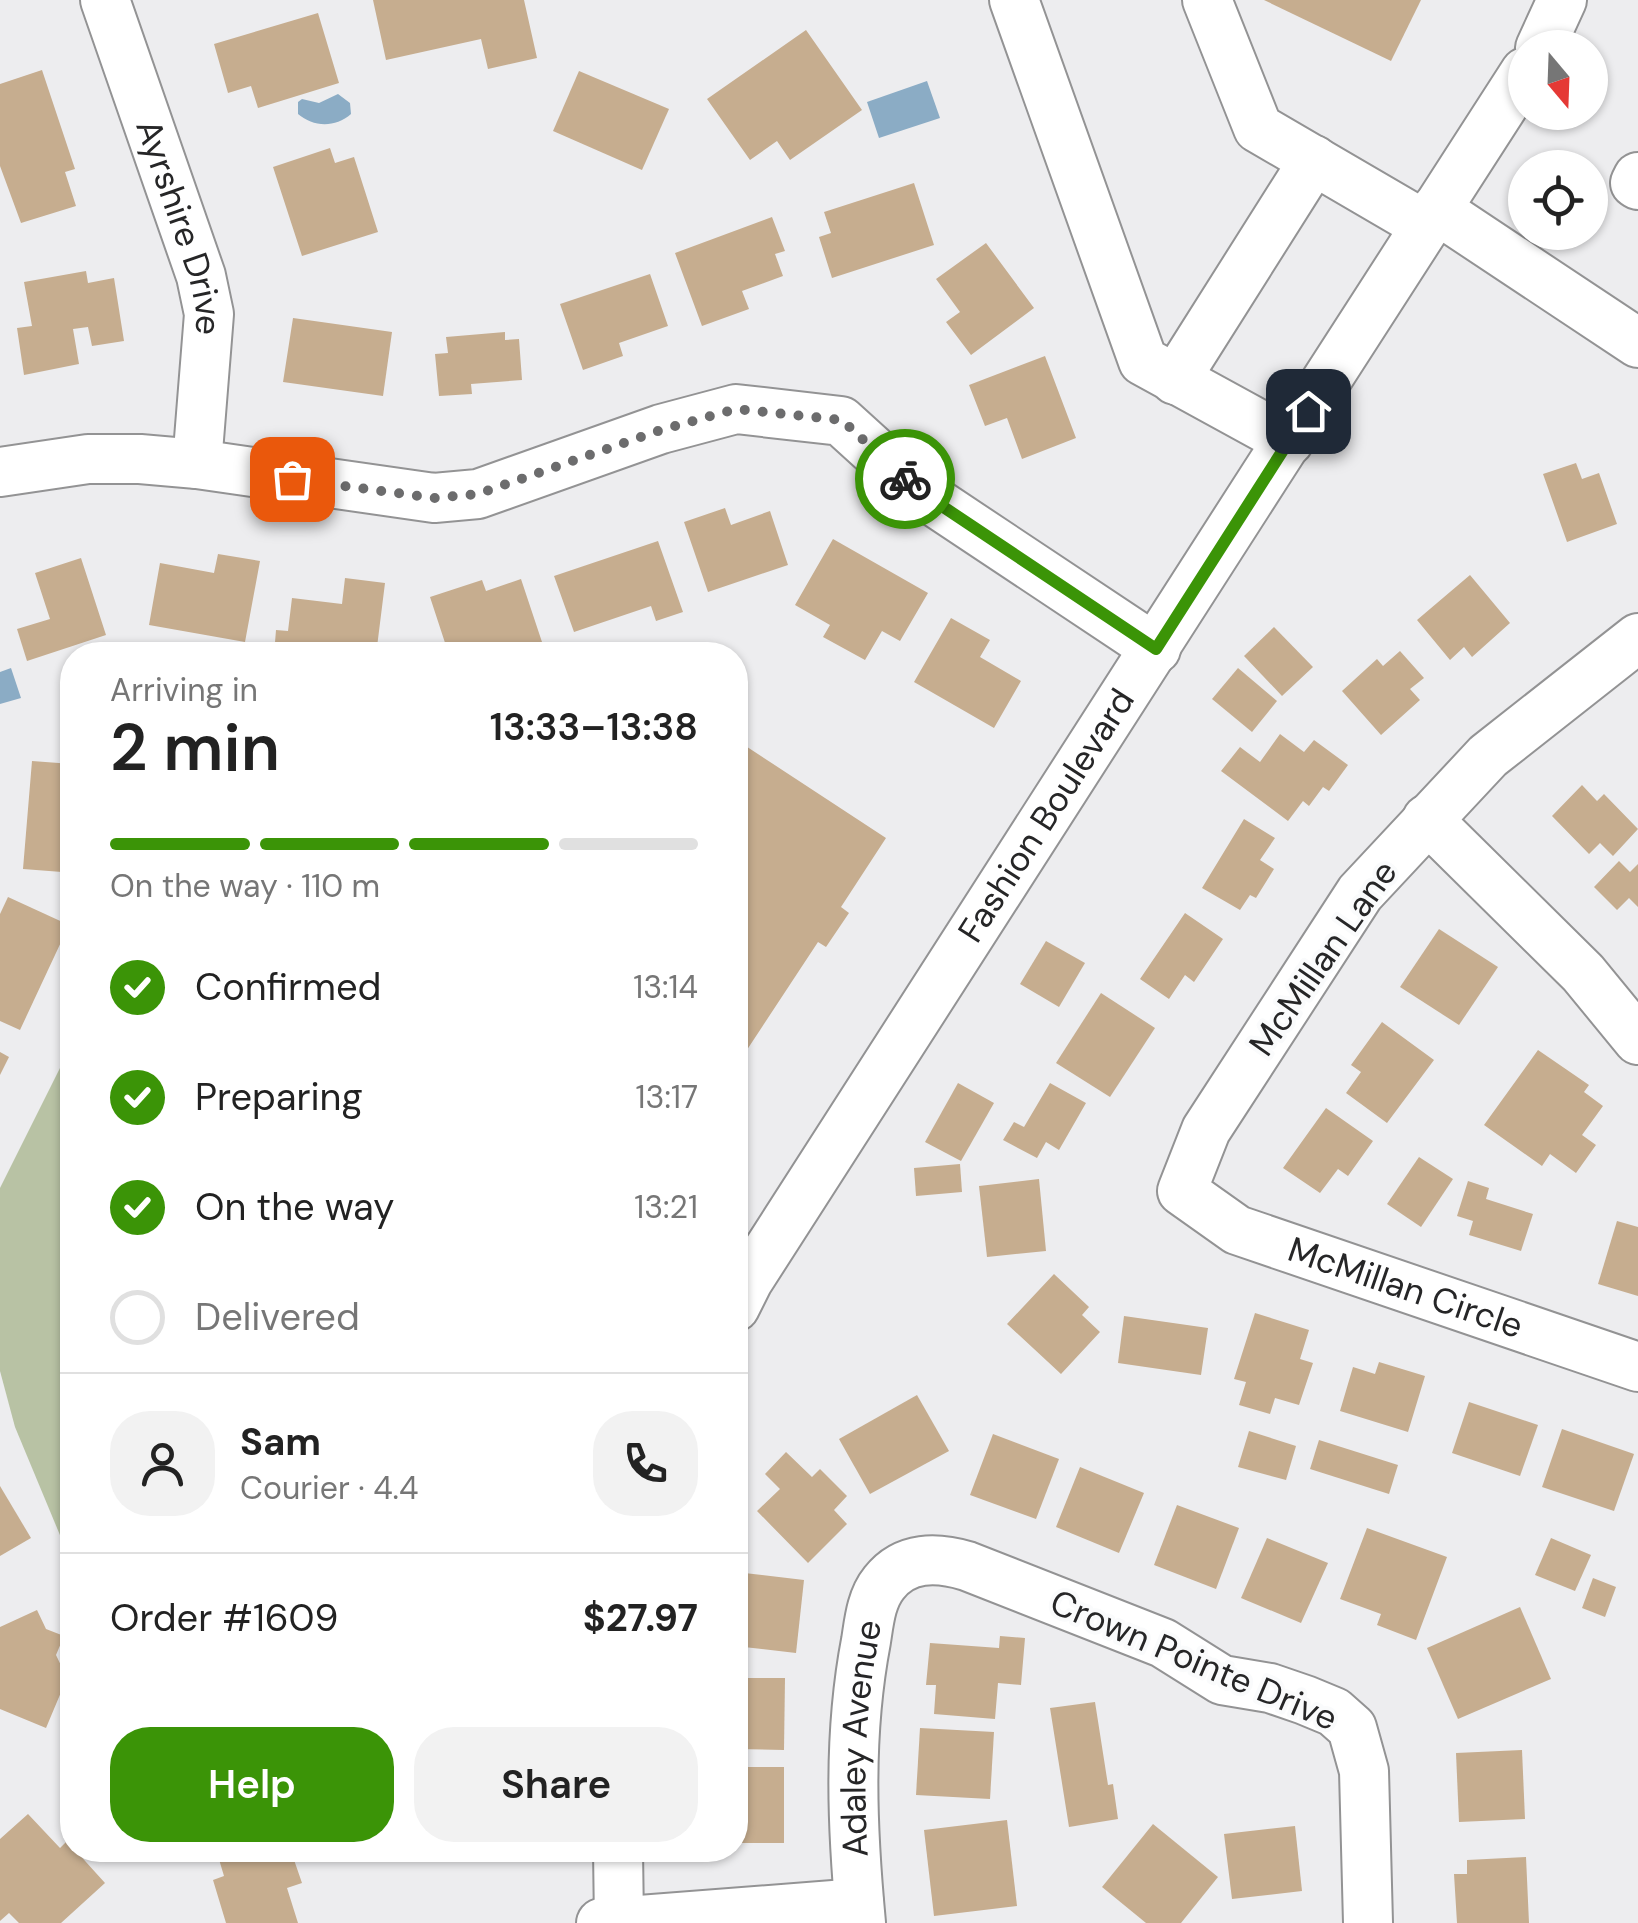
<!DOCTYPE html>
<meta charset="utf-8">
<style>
body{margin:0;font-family:"DM Sans",sans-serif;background:#f2f2f2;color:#222;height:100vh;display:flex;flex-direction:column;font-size:38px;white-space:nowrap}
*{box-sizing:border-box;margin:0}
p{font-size:32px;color:#767676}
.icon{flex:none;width:55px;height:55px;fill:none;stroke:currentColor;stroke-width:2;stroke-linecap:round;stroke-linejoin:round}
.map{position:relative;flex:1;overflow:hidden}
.side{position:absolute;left:60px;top:642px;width:688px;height:1220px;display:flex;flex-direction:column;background:#fff;border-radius:40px;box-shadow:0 2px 8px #0004}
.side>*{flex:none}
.needle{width:65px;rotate:161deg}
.controls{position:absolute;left:1508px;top:30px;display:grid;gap:20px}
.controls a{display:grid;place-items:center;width:100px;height:100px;border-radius:50%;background:#fff;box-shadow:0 2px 8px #0004;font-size:50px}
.pin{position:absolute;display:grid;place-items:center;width:85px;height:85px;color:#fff;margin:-42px;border-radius:20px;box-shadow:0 5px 15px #0006}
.courier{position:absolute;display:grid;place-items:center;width:100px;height:100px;margin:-50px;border:8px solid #3b9407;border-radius:50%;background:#fff;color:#222;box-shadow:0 2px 12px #0007}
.summary em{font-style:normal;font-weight:600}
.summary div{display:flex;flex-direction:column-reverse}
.summary{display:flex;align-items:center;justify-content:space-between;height:170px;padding:0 50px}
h1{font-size:65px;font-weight:600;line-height:75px}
.bar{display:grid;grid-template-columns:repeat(4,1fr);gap:15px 10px;align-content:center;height:120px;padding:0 50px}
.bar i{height:12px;border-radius:8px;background:#e0e0e0}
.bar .on{background:#3b9407}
.bar p{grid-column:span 4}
.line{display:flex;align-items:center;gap:25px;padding:0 50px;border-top:2px solid #e0e0e0}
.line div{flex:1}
.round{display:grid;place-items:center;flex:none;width:105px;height:105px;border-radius:40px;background:#f2f2f2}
ol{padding:0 50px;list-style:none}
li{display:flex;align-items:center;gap:30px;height:110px}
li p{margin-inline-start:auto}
li .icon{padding:10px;border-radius:50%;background:#3b9407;color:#fff;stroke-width:4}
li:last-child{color:#767676}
li i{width:55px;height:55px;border:5px solid #e0e0e0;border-radius:50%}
.cta{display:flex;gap:20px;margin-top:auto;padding:20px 50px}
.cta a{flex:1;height:115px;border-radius:40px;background:#3b9407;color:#fff;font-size:40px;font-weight:600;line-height:115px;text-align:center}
.cta a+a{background:#f2f2f2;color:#222}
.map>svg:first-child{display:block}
</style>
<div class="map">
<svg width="1638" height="1923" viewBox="0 0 1638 1923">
<rect width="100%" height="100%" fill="#ededef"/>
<path fill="#b8c2a4" d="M62,1064L72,1065V1564L15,1427L0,1371V1188Z"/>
<g fill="#8bacc5">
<path d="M927,81L940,118L879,138L867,102Z"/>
<path d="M338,94L350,103L351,114C335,128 313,127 298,114V102L302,99L319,103Z"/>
<path d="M11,668L21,698L0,704V672Z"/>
</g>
<g fill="#c6ad8f">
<path d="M373,0H524L537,58L488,69L481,39L386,60Z"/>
<path d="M1264,0H1421L1391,61Z"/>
<path d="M318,13L339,83L258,108L251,86L228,93L214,44Z"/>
<path d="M806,30L862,110L790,160L777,141L750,160L707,99Z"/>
<path d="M42,70L75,169L65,172L76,206L21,223L0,166V84Z"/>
<path d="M579,71L669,109L642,170L553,131Z"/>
<path d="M330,148L335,163L354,157L378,232L302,256L273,167Z"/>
<path d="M914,183L934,245L832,278L819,237L831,233L824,212Z"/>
<path d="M772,217L785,251L775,254L783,276L742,291L749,309L702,326L675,253Z"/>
<path d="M986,243L1034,308L971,355L946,322L960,312L936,279Z"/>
<path d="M86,271L88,283L114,278L124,341L92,346L88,327L73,329L79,364L24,375L17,328L32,326L24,282Z"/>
<path d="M650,274L668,326L619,343L623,356L583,370L560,304Z"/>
<path d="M293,318L392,332L383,396L283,382Z"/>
<path d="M505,332V340L519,339L522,380L471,384L472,394L439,396L435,354L448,353L446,337Z"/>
<path d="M1045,356L1076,438L1022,459L1007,418L985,426L969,385Z"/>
<path d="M1576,463L1582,479L1599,473L1617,524L1567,542L1543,474Z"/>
<path d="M725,508L731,525L770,511L788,565L708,592L684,522Z"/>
<path d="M833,539L928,593L900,641L882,631L865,660L823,637L830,625L795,605Z"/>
<path d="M658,541L683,612L656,621L651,606L574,632L554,576Z"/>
<path d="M218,554L260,561L245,642L149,625L160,563L214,573Z"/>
<path d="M81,558L106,635L27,661L17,629L50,619L35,573Z"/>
<path d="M1470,575L1510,623L1472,657L1464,647L1450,660L1417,620Z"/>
<path d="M345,578L385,583L376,655H274L276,630L288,631L292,598L342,604Z"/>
<path d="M521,579L546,654L449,655L430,597L482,580L486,591Z"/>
<path d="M951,618L990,640L980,657L1021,681L994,728L914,682Z"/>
<path d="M1274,627L1313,667L1282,696L1244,656Z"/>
<path d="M1400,651L1424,678L1410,689L1420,700L1381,735L1342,691L1377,659L1383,666Z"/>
<path d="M1238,668L1277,701L1252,732L1212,699Z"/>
<path d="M1280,734L1304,752L1314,740L1348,765L1329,791L1323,787L1309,806L1303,801L1288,821L1221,771L1240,747L1260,762Z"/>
<path d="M735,739L886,838L841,907L849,913L826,947L818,942L735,1068Z"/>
<path d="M32,761L72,764V857L63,856L62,872L23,869Z"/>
<path d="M1582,785L1597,801L1604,794L1638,829L1613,856L1600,843L1589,854L1552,816Z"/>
<path d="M1244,819L1275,838L1260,860L1274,869L1256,898L1250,895L1240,910L1202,888Z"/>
<path d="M1619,861L1630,872L1638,864V907L1629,898L1617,910L1594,887Z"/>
<path d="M8,897L69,925L20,1030L0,1021V914Z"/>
<path d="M1185,913L1223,939L1194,982L1185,975L1169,999L1140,979Z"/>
<path d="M1439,929L1498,967L1459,1025L1400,987Z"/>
<path d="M1046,941L1085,963L1059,1007L1020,984Z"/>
<path d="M1101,993L1155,1028L1110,1097L1056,1063Z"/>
<path d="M1382,1022L1434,1060L1387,1123L1346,1093L1361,1072L1351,1065Z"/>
<path d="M1538,1050L1589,1085L1584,1092L1603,1106L1582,1135L1596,1145L1576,1173L1550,1154L1542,1166L1484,1125Z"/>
<path d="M0,1052L9,1057L0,1075Z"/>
<path d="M958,1083L994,1103L961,1161L925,1142Z"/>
<path d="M1050,1083L1086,1103L1059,1150L1046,1142L1037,1158L1003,1140L1014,1122L1024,1127Z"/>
<path d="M1326,1108L1373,1141L1348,1176L1338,1169L1320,1193L1283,1168Z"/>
<path d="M1419,1157L1453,1179L1421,1227L1387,1204Z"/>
<path d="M960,1164L962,1192L916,1196L914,1168Z"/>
<path d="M1039,1179L1046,1251L987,1257L979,1186Z"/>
<path d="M1468,1181L1489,1188L1486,1199L1533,1214L1521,1251L1469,1235L1473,1221L1457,1216Z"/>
<path d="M1617,1221L1638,1227V1296L1598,1284Z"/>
<path d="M1054,1274L1089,1307L1082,1315L1100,1332L1061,1374L1007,1324Z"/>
<path d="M1255,1313L1309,1330L1300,1359L1313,1363L1299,1405L1275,1398L1270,1414L1239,1405L1246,1382L1234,1379Z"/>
<path d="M1124,1316L1208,1328L1201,1375L1118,1363Z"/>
<path d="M1379,1362L1425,1376L1408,1432L1340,1411L1353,1367L1375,1374Z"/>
<path d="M917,1395L949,1451L870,1494L839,1439Z"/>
<path d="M1469,1402L1538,1425L1520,1476L1452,1453Z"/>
<path d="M1562,1429L1634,1454L1614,1511L1542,1487Z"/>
<path d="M1249,1431L1296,1446L1286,1480L1238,1467Z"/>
<path d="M993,1434L1059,1459L1036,1519L970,1495Z"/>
<path d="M1319,1440L1398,1465L1389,1494L1310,1469Z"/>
<path d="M786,1452L812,1477L820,1469L847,1496L834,1510L847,1524L808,1563L757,1511L780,1489L765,1474Z"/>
<path d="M1080,1467L1144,1493L1119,1553L1056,1527Z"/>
<path d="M0,1486L31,1538L0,1556Z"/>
<path d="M1177,1505L1239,1528L1216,1589L1154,1565Z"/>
<path d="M1367,1528L1447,1557L1416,1640L1377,1625L1381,1614L1340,1599Z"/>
<path d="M1267,1538L1328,1563L1301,1623L1241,1598Z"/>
<path d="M1551,1538L1591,1555L1575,1591L1535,1575Z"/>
<path d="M736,1572L804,1580L796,1653L735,1646Z"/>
<path d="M1593,1578L1616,1587L1605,1617L1582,1608Z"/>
<path d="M1520,1607L1551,1679L1458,1719L1427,1648Z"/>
<path d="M37,1610L46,1629L64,1636L56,1655L67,1678L46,1728L0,1709V1627Z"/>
<path d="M1000,1636L1025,1638L1021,1685L998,1683L995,1719L934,1714L936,1685H926L930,1643L999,1648Z"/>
<path d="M735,1678H785L784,1750L735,1749Z"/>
<path d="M1095,1702L1108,1785L1113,1784L1118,1819L1069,1827L1050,1708Z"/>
<path d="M920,1728L994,1732L990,1799L916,1795Z"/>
<path d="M1522,1750L1525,1819L1459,1822L1456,1753Z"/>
<path d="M739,1767H784V1843H735V1778H739Z"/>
<path d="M28,1814L60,1848L67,1841L105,1883L61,1923H19L9,1913L0,1921V1839Z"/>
<path d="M1007,1820L1017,1906L934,1916L924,1830Z"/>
<path d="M1153,1824L1218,1877L1181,1923H1146L1102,1887Z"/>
<path d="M1295,1826L1302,1891L1232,1899L1224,1834Z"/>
<path d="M237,1850H281L283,1857L292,1854L302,1883L287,1888L298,1923H226L213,1880L224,1876L218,1856Z"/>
<path d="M1526,1857L1529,1923H1457L1454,1874H1467V1860Z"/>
</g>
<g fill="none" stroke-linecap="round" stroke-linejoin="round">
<g stroke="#939394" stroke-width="52">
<g id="minor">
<path id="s1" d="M105,0L201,276L209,314L197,464"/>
<path d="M1014,0L1143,361L1289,441"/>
<path d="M1207,0L1258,128L1426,226"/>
<path d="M1540,48L1562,0"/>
<path d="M1638,177L1635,183L1638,185"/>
<path d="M1436,209L1638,343"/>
<path d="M1175,380L1314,160"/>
<path d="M0,472L88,459H140L197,464L434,498L478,494L661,429L736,409L841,421L917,490L1156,649"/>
<path id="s2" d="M1638,638L1488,756L1360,893L1206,1130L1182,1191L1237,1230L1638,1367"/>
<path d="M1427,819L1583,973L1638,1040"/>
<path id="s3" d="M735,1307L748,1281C1005,877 1266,475 1525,72"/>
<path d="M618,1850L619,1923"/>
<path d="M601,1923L859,1903"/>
<path id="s4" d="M861,1923C852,1828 848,1735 866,1641C869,1622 871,1599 884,1583C905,1556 937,1557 967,1566L1163,1643L1222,1680L1270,1688L1305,1700L1334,1712L1352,1728L1364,1771L1368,1923"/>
</g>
</g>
<use href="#minor" stroke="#fff" stroke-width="48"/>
</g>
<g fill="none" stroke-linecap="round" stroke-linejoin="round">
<path stroke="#6c6c6d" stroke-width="10" stroke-dasharray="0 18" d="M292,479L434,498L478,494L661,430L736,409L842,420L905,479"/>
<path stroke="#3b9407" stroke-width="12" d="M905,479L918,490L1156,649L1308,411"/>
</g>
<g text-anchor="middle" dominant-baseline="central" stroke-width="8" stroke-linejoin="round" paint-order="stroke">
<g font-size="35" fill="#262627" stroke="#fafbfc">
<text stroke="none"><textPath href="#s1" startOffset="240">Ayrshire Drive</textPath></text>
<text stroke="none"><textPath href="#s3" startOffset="582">Fashion Boulevard</textPath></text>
<text transform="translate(1323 958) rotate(-55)">McMillan Lane</text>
<text stroke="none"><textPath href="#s2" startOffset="972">McMillan Circle</textPath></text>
<text transform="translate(1194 1660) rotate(23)">Crown Pointe Drive</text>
<text stroke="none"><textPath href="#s4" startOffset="185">Adaley Avenue</textPath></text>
</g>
</g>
</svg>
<div class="controls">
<a><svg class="needle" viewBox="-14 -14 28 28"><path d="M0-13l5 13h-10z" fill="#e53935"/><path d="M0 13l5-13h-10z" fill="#767676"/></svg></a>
<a><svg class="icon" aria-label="locate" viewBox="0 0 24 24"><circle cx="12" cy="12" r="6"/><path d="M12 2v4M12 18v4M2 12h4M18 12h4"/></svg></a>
</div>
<div class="pin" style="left:292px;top:479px;background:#ea580c"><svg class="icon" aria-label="bag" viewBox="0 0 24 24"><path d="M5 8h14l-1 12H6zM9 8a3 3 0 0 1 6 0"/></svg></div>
<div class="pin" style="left:1308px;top:411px;background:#1f2937"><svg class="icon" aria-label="home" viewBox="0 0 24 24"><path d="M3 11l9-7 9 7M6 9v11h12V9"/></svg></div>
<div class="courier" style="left:905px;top:479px"><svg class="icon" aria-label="bike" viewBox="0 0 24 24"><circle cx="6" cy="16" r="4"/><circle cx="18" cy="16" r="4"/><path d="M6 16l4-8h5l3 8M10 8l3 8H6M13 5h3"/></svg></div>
<section class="side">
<div class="summary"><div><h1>2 min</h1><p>Arriving in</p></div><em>13:33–13:38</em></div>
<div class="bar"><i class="on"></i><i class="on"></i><i class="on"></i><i></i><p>On the way · 110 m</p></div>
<ol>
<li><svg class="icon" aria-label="check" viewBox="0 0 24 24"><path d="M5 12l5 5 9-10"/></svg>Confirmed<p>13:14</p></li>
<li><svg class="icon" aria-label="check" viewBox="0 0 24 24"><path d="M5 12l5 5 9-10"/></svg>Preparing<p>13:17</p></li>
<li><svg class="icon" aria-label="check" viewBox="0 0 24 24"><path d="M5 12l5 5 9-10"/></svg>On the way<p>13:21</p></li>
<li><i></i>Delivered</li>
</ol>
<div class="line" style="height:180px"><a class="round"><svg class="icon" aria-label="person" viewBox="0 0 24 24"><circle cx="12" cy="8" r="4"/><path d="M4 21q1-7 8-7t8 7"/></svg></a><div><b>Sam</b><p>Courier · 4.4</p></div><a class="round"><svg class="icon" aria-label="phone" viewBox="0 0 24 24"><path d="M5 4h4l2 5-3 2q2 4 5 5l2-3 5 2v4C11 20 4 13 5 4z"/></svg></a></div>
<div class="line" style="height:130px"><div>Order #1609</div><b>$27.97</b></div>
<div class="cta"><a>Help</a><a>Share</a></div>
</section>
</div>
